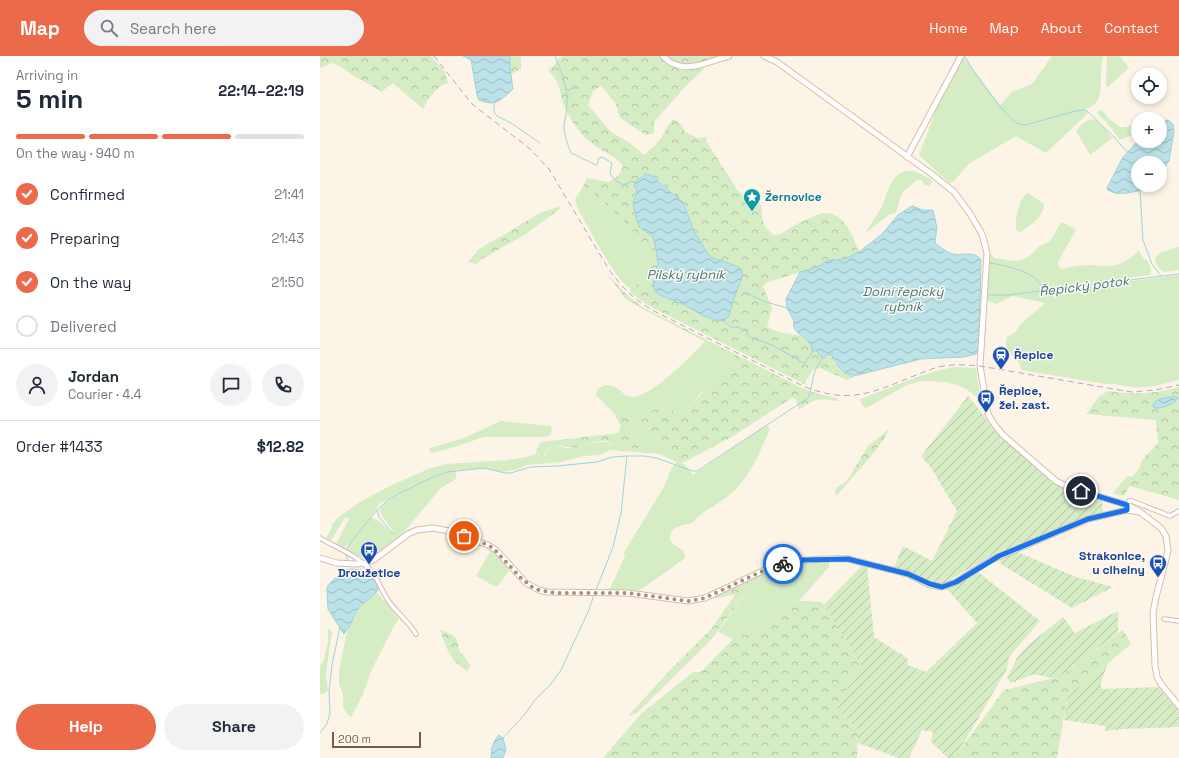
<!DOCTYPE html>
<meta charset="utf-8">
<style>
body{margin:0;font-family:"Space Grotesk",sans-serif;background:#f2f2f3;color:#1f2937;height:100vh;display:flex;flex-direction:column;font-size:15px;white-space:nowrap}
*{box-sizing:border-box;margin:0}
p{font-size:13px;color:#747a83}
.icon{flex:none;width:22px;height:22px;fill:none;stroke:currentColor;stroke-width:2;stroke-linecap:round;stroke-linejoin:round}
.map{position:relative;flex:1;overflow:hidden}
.sheet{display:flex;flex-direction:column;background:#fff;width:320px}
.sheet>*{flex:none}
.tools{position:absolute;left:811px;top:12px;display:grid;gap:8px}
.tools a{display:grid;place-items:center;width:36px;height:36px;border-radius:50%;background:#fff;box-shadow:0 2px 6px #0003;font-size:20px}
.scale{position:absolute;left:12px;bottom:10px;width:89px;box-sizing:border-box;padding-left:4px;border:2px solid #795a4a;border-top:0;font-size:11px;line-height:14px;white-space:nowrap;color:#795a4a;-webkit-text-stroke:3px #fff8ef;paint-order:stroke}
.pin{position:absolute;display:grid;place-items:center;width:34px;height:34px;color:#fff;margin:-17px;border:2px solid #fff;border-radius:50%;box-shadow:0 1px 4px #0007}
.courier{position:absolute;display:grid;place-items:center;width:40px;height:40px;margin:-20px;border:3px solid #1a73e8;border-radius:50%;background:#fff;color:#222;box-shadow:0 1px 5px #0007}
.overview em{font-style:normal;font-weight:700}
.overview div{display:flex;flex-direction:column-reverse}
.overview{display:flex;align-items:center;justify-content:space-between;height:68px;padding:0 16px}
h1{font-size:26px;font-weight:700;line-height:30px}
.bar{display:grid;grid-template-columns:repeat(4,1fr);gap:6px 4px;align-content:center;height:48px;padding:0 16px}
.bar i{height:5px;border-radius:3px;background:#e0e1e3}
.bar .on{background:#eb6a49}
.bar p{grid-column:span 4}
.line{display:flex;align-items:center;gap:10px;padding:0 16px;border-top:1px solid #e0e1e3}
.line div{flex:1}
.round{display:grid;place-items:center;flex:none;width:42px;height:42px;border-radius:21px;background:#f2f2f3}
ol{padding:0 16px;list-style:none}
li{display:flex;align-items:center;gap:12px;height:44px}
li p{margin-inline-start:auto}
li .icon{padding:4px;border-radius:50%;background:#eb6a49;color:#fff;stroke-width:4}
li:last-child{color:#747a83}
li i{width:22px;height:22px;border:2px solid #e0e1e3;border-radius:50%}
.cta{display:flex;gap:8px;margin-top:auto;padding:8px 16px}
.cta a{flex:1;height:46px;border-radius:24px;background:#eb6a49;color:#fff;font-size:16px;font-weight:700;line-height:46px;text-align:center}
.cta a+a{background:#f2f2f3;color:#1f2937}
header{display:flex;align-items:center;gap:24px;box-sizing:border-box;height:56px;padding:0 20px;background:#eb6a49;color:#fff}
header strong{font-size:19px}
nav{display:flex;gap:22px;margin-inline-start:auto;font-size:14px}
.search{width:280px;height:36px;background:#f2f2f3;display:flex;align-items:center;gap:10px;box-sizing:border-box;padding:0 14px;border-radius:22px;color:#747a83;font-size:15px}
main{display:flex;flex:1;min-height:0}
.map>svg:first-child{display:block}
</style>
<header>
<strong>Map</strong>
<div class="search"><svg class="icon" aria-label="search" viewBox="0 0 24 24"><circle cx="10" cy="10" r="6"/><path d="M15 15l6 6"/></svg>Search here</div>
<nav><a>Home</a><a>Map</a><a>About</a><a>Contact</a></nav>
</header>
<main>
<section class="sheet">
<div class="overview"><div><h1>5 min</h1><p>Arriving in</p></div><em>22:14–22:19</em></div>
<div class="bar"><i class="on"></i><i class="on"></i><i class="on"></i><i></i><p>On the way · 940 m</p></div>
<ol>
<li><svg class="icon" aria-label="check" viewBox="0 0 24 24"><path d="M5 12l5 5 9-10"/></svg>Confirmed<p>21:41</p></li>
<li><svg class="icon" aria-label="check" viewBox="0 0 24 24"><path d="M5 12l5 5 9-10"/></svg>Preparing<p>21:43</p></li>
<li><svg class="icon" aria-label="check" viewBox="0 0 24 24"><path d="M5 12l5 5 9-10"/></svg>On the way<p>21:50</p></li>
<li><i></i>Delivered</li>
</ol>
<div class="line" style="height:72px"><a class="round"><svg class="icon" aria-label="person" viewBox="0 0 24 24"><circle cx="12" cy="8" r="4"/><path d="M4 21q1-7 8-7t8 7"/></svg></a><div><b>Jordan</b><p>Courier · 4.4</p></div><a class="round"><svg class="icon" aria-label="chat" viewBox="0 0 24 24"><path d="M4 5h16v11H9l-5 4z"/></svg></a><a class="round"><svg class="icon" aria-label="phone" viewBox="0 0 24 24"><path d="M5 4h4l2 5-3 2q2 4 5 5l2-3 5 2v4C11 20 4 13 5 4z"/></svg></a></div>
<div class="line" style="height:52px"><div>Order #1433</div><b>$12.82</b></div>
<div class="cta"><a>Help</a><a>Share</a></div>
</section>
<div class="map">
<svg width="859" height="702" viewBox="0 0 859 702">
<defs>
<pattern id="forest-crowns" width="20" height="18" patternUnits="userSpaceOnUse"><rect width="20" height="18" fill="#d5ecc5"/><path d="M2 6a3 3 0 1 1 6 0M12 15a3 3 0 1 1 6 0" fill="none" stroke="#b2c2a2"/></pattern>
<pattern id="garden-furrows" width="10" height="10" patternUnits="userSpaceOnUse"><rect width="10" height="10" fill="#d5ecc5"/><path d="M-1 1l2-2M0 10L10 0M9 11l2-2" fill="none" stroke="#b2c2a2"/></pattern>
<pattern id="water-waves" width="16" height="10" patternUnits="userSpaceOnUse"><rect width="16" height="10" fill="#bbe2e8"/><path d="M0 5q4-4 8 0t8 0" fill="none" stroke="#9dbabe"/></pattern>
</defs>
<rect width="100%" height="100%" fill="#fdf4e8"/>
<g fill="#d5ecc5" fill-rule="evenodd">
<path d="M732,0H783C782,6 781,13 781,19C780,35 783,48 765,53L768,56L766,59L726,97L696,80L650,107L632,127H629L599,99L616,54L625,33L642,2L644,1L646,4L680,49L692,36L712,28Z"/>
<path d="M787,0H800L809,12L788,31L786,29Z"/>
<path d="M779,54H782L788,62L800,71H806L818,67V77L803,83H799L788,68L777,57Z"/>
<path d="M770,63C780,64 786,74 792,82L770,99L756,75L761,69Z"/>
<path d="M586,115H594L611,123L612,126L610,130L605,129L601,124H597L584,135L580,142L576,157L570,158L547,176V174C552,166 558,158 562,150C568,137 570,119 586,115Z"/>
<path d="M266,132C285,146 324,180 330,204C333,217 321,228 310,232C296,226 267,168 258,153L255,143L262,133Z"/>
<path d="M708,137L724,148C724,161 710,169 701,176C698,175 697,175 696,172C694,164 701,139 708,137Z"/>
<path d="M742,166L756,174L738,206L739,210L741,213C751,211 760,209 770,209C776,209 782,211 789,210C799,210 813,202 819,194L823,203L827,204L831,212L830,219L738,231L737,237L765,231L859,219V324C843,328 827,333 811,331C802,330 795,327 786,328L701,314C700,299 681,298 687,281L695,276L701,268L725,247L693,240L676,248L667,245L670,197L675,202L693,205L702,204L712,198L718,191L729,186L734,179L738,171Z"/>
<path d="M859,191V214L844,216C840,214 838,211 836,207C831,196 851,194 859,191Z"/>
<path d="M385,285L415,301L417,303V307L380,338L370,350L363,356L358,357L341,351L336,352L325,362L316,358L305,360L296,359L276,339L278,333L284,329C300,329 300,339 312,341C330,342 373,299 385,285Z"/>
<path d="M635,311L656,312L660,341L659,343L645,332L627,326L601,325L587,329L546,352C542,350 540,347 541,343C572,331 602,317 635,311Z"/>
<path d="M318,363L353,396L359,406L365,409L373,419L446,369L450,372C449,377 446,381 444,386C436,406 424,428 407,441C399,447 390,452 381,458C378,460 376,464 373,466C366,470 353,468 350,480C348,487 359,491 364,495L365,500L364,503L323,532L316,535L288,534C295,525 295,521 300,511C301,507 304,504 305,499L303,498L344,431L351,413L357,406L339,398L290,394L280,399L263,400L241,406L207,409L196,414L181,416L165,413L136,414V423L121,432L78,483L62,495L53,501L43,502L30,495L27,490L30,485L25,491L22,492L16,488L29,463L25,461L11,485L6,482L12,471V468L15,466L16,463L40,446L70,430L108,413L127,408L187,404L206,401L216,398L218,400L225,399C226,396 227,393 230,391C234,388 243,392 248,392C263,391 276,383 291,387V391L292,387L314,392H321L304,375L309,366ZM111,423L65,446L60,451V456L73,476H71L60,466L51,461L49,463L60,447Z"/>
<path d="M181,365L231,370L232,373L230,379L225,381H164L128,393L111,397L109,393L110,392L144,382Z"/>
<path d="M171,494C178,499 186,506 189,515L178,530H174L156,520Z"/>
<path d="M509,506V511L479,545L448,570L413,583L398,576L433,527C440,523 440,521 444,517C456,508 494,507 509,506Z"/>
<path d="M58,537L79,563L74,570L52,613L43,638L31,661L27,658L23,650V637L19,629V615L26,580L31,567L42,548Z"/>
<path d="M8,572L12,576L6,617L8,634L5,637L0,638V610L4,604L8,585Z"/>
</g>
<g fill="url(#forest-crowns)" fill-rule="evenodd">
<path d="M0,0H111L125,16L128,27C119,28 107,44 103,53L73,27L61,36C52,29 44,26 34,20C26,15 21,10 12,7L0,12Z"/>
<path d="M190,0H201V13L190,19Z"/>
<path d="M242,0H340C353,15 362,14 381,11L384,13L365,31L334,66V77L326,79L300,62L296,48L281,30L273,35L268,49L291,76L310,87L324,99C330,94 336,89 341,82C346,75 347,68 354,63L362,69L365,76L378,82L386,81L387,86L418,135C425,142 435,142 440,148C443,152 441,156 442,160C442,168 448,174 453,179C461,180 466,174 473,170C477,168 500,157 504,157C525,157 533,180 539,196L524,203L511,204L505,206L498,211L448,226L443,230L452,253L447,271C451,273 455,275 459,276C476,280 487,276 494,295H497L500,300L508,298L512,299L515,307L531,320L538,319L527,324L500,312L493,314L484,328L337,254L326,248L311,237L310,232C321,228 333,217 330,204C324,181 285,146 266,132L262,133L267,122L289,126L299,119L303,111C299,102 293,101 285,96C275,90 264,82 257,72C252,66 248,58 244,50C239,37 241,25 228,15ZM322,119H331L353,136L368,158L374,175L383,190L391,202L416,210L422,217L409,260L396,264L391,263L365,249L344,241L334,232V221L338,208L337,199L334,182L319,171L316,162L313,148L317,134L314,129L315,126Z"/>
<path d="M346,0H401C387,5 368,14 353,6C351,5 348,2 346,0Z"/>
<path d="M240,150L241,152L206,178L162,203L156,208L148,206L159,193L169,187L182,180L220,157Z"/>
<path d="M287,218L308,240L324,252L482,332L498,338L517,342L519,345C497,343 497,341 479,354L476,343L472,342L410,382L362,407L359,406L353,396L318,363L309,366L304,375L322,392C309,393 297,388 285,385C275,384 266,389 257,391C249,392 239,389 232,390C226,391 226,398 221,401L215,398L219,389L222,386L298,377L301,370L295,360L296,359L305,360L316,358L325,362L336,352L341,351L358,357L363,356L370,350L393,326L417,307V303L415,301L317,250L305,242Z"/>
<path d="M859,331V444L810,430L804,440L793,437L807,420L812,421L819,413L822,404L838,387L836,364L766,358L780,340L788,335C813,339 835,338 859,331Z"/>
<path d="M569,373C567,384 528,426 519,437L515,439L516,432L527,425L548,390Z"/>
<path d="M444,517L440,524L433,527L391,584L317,657L310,660L309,659L352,612L392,572L415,539L414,538L395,543V540Z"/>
<path d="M479,545L502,546L541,609L517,652L538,674L537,702H283L321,658L373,616H379L383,614L413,583L448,570Z"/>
<path d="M120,573L134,580L137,584L139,594L150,609L148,615C131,607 125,590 120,573Z"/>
<path d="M803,574L811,588L747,641L737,702H634L684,634L738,621Z"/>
</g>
<g fill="url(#garden-furrows)">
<path d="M648,340L662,357L673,373L683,383L733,425L745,434L782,445L783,456L768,463L745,470L698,490L670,500L625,527H613L589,515L574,512L583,490L612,505L637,455L610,410L604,404L602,399Z"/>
<path d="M697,496L756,521L793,531L752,552L679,507L681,503Z"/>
<path d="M542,509L547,510L554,581L587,602L588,609L606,616L657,567L626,532L658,516L720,565L689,601L687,613L635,702H628L611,686L613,676L602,674L589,702H579L538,687V674L517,652L541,609L504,549Z"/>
<path d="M798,555V577L738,621L732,622L714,618L691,627L687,622L697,602L707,590L743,561L755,577Z"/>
<path d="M788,607L781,626V633L838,631L859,655V671L803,673L785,675V670L744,664L747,641Z"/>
</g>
<g fill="url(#water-waves)" stroke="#a0d3da">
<path d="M143,0H190V12L193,33C181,44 176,51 159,44L157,39L151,4Z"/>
<path d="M846,64H848L853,68L854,75L849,105L840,117V107H818V129L831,130C822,135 795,142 787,133L788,130L803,101L818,85H840V70Z"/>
<path d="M325,118L331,119L338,125L363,146L374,175L383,190L391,201L416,210L421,213L423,219L413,245L409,260L404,265L396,264L384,260L365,249L339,239L335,235L333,228L338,208L335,187L332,180L319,171L316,162L313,148L317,134L314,129L315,126Z"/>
<path d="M592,150L603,154H613L617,172L615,185L616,188C620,191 628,197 633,198C643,200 654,194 661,204L660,246L658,295L656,298L643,301L601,303L538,319C524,321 518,311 512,299L508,298L504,302L500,300L497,295H492C493,280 470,280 474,265L467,252L466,243L480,216L498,211L505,206L511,204L524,203L539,196L562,178L578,159Z"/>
<path d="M855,340L857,341L858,343C852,348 840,355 833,351C834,341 845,343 855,340Z"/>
<path d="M29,513C45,513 55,517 58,534C53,542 44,545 39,552C33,560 31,571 24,578L8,553L7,534L8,529L11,526L25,514Z"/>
<path d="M179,679L183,682L186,694L183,702H171C171,693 173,685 179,679Z"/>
</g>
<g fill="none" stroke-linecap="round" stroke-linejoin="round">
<g stroke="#a0d3da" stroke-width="1">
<path d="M235,0C241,15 248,31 247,48C247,55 245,62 244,70C244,79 248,89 251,97L276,109H277L279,102L282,101L292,107L290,118L296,125L304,129L312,125L316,127"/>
<path d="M645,0C647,8 686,60 694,65C697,68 701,68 706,69L755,55L766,54L793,80L808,97"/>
<path d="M246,33L249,34L252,32H259"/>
<path d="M174,47V56L177,60L191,67L220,87"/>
<path d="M820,134L823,184L832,208L841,220"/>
<path d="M668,207C681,208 705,214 715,222C719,226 722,231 726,234"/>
<path d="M427,237L443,245L467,252"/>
<path d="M669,239H688L859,218"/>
<path d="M403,264C408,269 411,273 418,271L426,275L429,281L452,289L482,306L485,307L493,295"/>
<path d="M57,454L59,461L73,478"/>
<path d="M26,495L31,486L57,454L69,443L115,420L127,416L164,412L185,417H191L210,411L237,410L277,406L292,401L307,400H325L336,402L373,415H377L488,342C492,333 492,324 495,315C497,309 502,306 502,300"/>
<path d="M26,498L28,505"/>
<path d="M276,534L293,491L301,457L307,400"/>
<path d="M0,677L7,668L10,657L9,635L12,609L20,571"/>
<path d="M183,682L205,658L214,645L231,628L241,614L268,556L274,539"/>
</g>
<g stroke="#d0bcac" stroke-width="5.5">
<g id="street">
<path d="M807,451L809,445H812L850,460L859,455"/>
<path d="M0,482C20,494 41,500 55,520C60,529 64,539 70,547C78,558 89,566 96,578"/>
<path d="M844,563L859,565"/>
</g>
</g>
<g stroke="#d6beac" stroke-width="7">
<g id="secondary">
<path d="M343,0C362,21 386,6 409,0"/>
<path d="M444,0L457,6L613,119L634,136L649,156L662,178L667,197L660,310L668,358L674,368L683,379L736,425L748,431L807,449L820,456L841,472L846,480L848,495L836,541L833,557L835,609L837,621L841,628L859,650"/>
<path d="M587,101L641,0"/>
<path d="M0,502L17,507L36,508L46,507L55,503L88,478L97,474L113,472L129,475L168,489L177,495L206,527L219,534L227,536L308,537L368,545L385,542L451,511C476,504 502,502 528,503L588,518L610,529L622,531L636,526L671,504L768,463L807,454L820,456"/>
</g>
</g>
<use href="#street" stroke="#fff" stroke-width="3.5"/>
<use href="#secondary" stroke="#fff" stroke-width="5"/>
<path stroke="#b7a4c8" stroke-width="1" stroke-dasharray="6 4" stroke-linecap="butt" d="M114,0L152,48L209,92L229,113L288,212C301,231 315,245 336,256L483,330C527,348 550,338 591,321C602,317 612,312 623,310C636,308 648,309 660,310L811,336L835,334L859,329"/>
</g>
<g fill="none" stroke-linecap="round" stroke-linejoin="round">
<path stroke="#a79081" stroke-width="4" stroke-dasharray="0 7.2" d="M144,480L161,486L173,492L201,522L212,531L219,534L235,537H308L368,545L385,542L451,511L463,508"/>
<path stroke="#1a73e8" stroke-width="5" d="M463,508L484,504L528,503L588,518L610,528L622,531L636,526L679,500L768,463L807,454V449L761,435"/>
</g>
<defs>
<g id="sight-pin" transform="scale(0.9)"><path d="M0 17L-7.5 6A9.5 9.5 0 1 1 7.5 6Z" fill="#0f9aa8" stroke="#fff8ef"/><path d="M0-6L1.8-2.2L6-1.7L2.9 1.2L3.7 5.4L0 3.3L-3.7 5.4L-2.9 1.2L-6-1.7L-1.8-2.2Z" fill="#fff"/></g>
<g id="station-pin" transform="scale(0.9)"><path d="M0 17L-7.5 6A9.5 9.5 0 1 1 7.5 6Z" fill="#1a4fb4" stroke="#fff8ef"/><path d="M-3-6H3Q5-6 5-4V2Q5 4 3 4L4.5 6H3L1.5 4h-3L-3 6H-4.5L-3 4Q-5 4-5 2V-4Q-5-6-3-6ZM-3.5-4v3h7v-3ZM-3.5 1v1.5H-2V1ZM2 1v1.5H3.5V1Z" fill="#fff"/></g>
<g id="bus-pin" transform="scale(0.9)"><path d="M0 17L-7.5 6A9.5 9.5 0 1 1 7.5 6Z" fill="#1a4fb4" stroke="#fff8ef"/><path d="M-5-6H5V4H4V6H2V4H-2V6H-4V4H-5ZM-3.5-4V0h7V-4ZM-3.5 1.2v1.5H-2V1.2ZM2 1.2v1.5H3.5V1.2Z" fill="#fff"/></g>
</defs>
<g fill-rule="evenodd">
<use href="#sight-pin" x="432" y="141"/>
<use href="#station-pin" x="681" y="299"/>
<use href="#bus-pin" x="666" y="342"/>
<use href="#bus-pin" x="49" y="494"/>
<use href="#bus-pin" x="838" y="507"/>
</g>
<g text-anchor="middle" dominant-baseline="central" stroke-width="3" stroke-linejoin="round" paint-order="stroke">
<g font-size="12" font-weight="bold" fill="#0d838f" stroke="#fff8ef" text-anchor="start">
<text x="445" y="141">Žernovice</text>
</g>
<g font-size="12" font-weight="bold" fill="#164399" stroke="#fff8ef" text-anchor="start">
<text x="694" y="299">Řepice</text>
<text x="679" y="335">Řepice,<tspan x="679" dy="14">žel. zast.</tspan></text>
<text x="825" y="500" text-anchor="end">Strakonice,<tspan x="825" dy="14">u cihelny</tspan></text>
<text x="49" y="517" text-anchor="middle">Droužetice</text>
</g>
<g font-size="13" font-style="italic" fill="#3f7b86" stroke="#fff8ef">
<text x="366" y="218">Pilský rybník</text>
<text transform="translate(764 230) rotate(-7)">Řepický potok</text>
<text x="583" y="235">Dolní řepický<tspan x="583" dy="15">rybník</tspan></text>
</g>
</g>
</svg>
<div class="tools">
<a><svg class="icon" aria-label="locate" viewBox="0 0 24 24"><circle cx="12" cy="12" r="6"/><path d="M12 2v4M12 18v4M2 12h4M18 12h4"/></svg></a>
<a>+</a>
<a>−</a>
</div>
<div class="scale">200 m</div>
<div class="pin" style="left:144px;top:480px;background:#ea580c"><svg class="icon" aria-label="bag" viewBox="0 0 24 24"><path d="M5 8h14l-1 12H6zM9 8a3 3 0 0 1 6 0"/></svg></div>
<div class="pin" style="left:761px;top:435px;background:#1f2937"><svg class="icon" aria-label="home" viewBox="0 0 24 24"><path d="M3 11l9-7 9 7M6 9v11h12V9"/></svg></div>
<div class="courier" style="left:463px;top:508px"><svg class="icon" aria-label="bike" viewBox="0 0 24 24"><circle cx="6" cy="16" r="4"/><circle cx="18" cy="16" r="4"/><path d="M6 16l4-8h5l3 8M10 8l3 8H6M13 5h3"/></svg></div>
</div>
</main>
